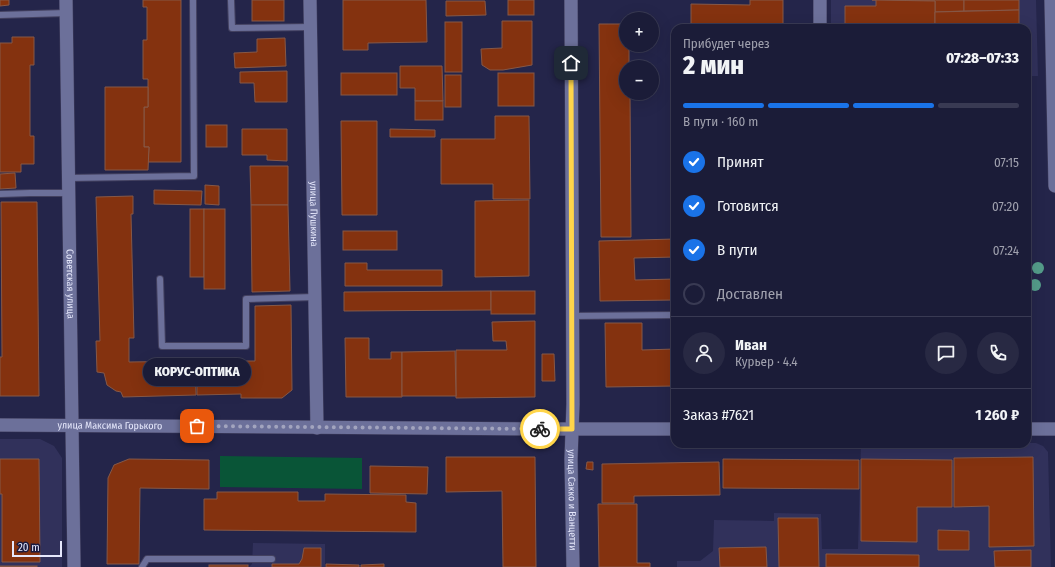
<!DOCTYPE html>
<html lang="ru">
<meta charset="utf-8">
<style>
body{margin:0;font-family:"Fira Sans Condensed",sans-serif;background:#282943;color:#f1f3f6;height:100vh;display:flex;flex-direction:column;font-size:15px;white-space:nowrap}
*{box-sizing:border-box;margin:0}
p{font-size:13px;color:#a0a1ae}
.icon{flex:none;width:22px;height:22px;fill:none;stroke:currentColor;stroke-width:2;stroke-linecap:round;stroke-linejoin:round}
.map{position:relative;flex:1;overflow:hidden}
.details{position:absolute;left:671px;top:24px;width:360px;height:424px;display:flex;flex-direction:column;background:#1b1c38;border-radius:12px;box-shadow:0 4px 16px #0002,0 0 0 1px #393a53}
.details>*{flex:none}
.tools{position:absolute;left:619px;top:12px;display:grid;gap:8px}
.tools a{display:grid;place-items:center;width:40px;height:40px;border-radius:50%;background:#1b1c38;box-shadow:0 4px 16px #0002,0 0 0 1px #393a53;font-size:20px}
.scale{position:absolute;left:12px;bottom:10px;width:50px;box-sizing:border-box;padding-left:4px;border:2px solid #e6e8fc;border-top:0;font-size:11px;line-height:14px;white-space:nowrap;color:#e6e8fc;-webkit-text-stroke:3px #1b1b3f;paint-order:stroke}
.pin{position:absolute;display:grid;place-items:center;width:34px;height:34px;color:#fff;margin:-17px;border-radius:8px;box-shadow:0 2px 6px #0006}
.courier{position:absolute;display:grid;place-items:center;width:40px;height:40px;margin:-20px;border:3px solid #ffd54a;border-radius:50%;background:#fff;color:#222;box-shadow:0 1px 5px #0007}
.bubble{position:absolute;height:28px;border-radius:14px;background:#1b1c38;box-shadow:0 4px 16px #0002,0 0 0 1px #393a53;font-size:13px;font-weight:800;line-height:28px;text-align:center}
.summary em{font-style:normal;font-weight:800}
.summary div{display:flex;flex-direction:column-reverse}
.summary{display:flex;align-items:center;justify-content:space-between;height:68px;padding:0 12px}
h1{font-size:26px;font-weight:800;line-height:30px}
.bar{display:grid;grid-template-columns:repeat(4,1fr);gap:6px 4px;align-content:center;height:48px;padding:0 12px}
.bar i{height:5px;border-radius:3px;background:#393a53}
.bar .selected{background:#1a73e8}
.bar p{grid-column:span 4}
.line{display:flex;align-items:center;gap:10px;padding:0 12px;border-top:1px solid #393a53}
.line div{flex:1}
.round{display:grid;place-items:center;flex:none;width:42px;height:42px;border-radius:21px;background:#282943}
ol{padding:0 12px;list-style:none}
li{display:flex;align-items:center;gap:12px;height:44px}
li p{margin-inline-start:auto}
li .icon{padding:4px;border-radius:50%;background:#1a73e8;color:#fff;stroke-width:4}
li:last-child{color:#a0a1ae}
li i{width:22px;height:22px;border:2px solid #393a53;border-radius:50%}
.map>svg:first-child{display:block}
</style>
<div class="map">
<svg width="1055" height="567" viewBox="0 0 1055 567">
<rect width="100%" height="100%" fill="#24254a"/>
<g fill="#31315b">
<path d="M831,0H1036L1038,76H1027V28H831Z"/>
<path d="M0,439H40L54,446L62,458V567H0Z"/>
<path d="M1027,443H1036L1043,446L1048,452L1051,567H677V561H700L713,551L714,520L774,521V513L821,514L822,549H858L861,444H1027Z"/>
<path d="M253,543L325,544V567H249L252,564Z"/>
</g>
<path fill="#095537" d="M220,456L362,458V489L220,487Z"/>
<g fill="#84320f" stroke="#865847">
<path d="M0,0H9V5L0,6Z"/>
<path d="M143,0H181V162H148L149,147H144V107H148V79H143V40H147V7H143Z"/>
<rect x="252" y="0" width="32" height="21"/>
<path d="M343,0H426L427,42L368,43V50H343Z"/>
<rect x="508" y="0" width="26" height="15"/>
<path d="M750,0H783V28H691V4L750,5Z"/>
<path d="M872,0H964V11L935,12V1Z"/>
<path d="M876,0L935,1V28H845V6H876Z"/>
<path d="M964,0H1019V10L964,11Z"/>
<path d="M446,1H485L486,15L446,16Z"/>
<path d="M1019,10V28H935V12Z"/>
<path d="M502,21H532V65L503,70H490L482,65L481,49L502,48Z"/>
<rect x="445" y="22" width="17" height="50"/>
<path d="M599,24H626V45H629V67H626V93H630L631,237H601Z"/>
<path d="M12,37H34V65H30V136H34V164H21V172H0V43H12Z"/>
<path d="M285,38L286,66L235,68L234,53L257,52V39Z"/>
<path d="M400,66H442L443,101H415V88H400Z"/>
<path d="M287,71V102H255L254,83H240V72Z"/>
<rect x="341" y="73" width="56" height="22"/>
<rect x="498" y="73" width="36" height="33"/>
<rect x="445" y="75" width="16" height="32"/>
<path d="M105,87H148V107H144V147H149L148,170H105Z"/>
<rect x="415" y="101" width="28" height="19"/>
<path d="M495,116H529L530,199H493V184H441V139H495Z"/>
<path d="M341,121H377V215H342Z"/>
<rect x="206" y="125" width="21" height="22"/>
<path d="M242,129H287V161L267,160V155H242Z"/>
<path d="M390,129L435,130V137H390Z"/>
<path d="M250,166H288V205H251Z"/>
<path d="M15,173L16,188L0,189V174Z"/>
<path d="M205,185L219,186V205L205,204Z"/>
<path d="M154,190L202,191L201,205L154,204Z"/>
<path d="M133,196V214H131L134,338H129V362L195,361L196,395L123,397L121,392L116,391L107,385L104,373L97,372L96,341H100L96,197Z"/>
<path d="M529,200V276L475,277V201Z"/>
<path d="M1,202H37L39,396H0V357H2Z"/>
<path d="M251,205H288L290,291L252,292Z"/>
<rect x="190" y="209" width="14" height="68"/>
<rect x="204" y="209" width="21" height="80"/>
<path d="M1027,216H1028L1030,293H1027Z"/>
<rect x="343" y="231" width="54" height="19"/>
<path d="M675,239V257L634,258L635,280L675,279V300L600,301L599,241Z"/>
<path d="M345,263H367V270H442V286H345Z"/>
<path d="M491,291V310L344,311V292Z"/>
<rect x="491" y="291" width="44" height="23"/>
<path d="M1027,293H1029L1031,389L1027,393Z"/>
<path d="M291,305L292,390L282,398H241V394L197,395V361H255V306Z"/>
<path d="M535,321V397L456,398V350H507L506,341H493L492,322Z"/>
<path d="M605,323H642V350L675,349V386L606,387Z"/>
<path d="M345,338H369V359H391V352H402V397H346Z"/>
<path d="M455,351L456,396H402V352Z"/>
<path d="M542,354H554L555,381H542Z"/>
<path d="M446,457H535L536,567H503L502,491L446,492Z"/>
<path d="M1033,457L1034,546L989,547V506L954,507V458Z"/>
<path d="M0,459H39L40,562H2V494H0Z"/>
<path d="M129,459L209,460V489L140,488L139,564H107L108,478L114,465Z"/>
<path d="M723,459L859,460V489L723,488Z"/>
<path d="M861,459L952,460V507H917V542L861,541Z"/>
<path d="M587,462H593V470L586,469Z"/>
<path d="M719,462L720,495L634,496V503H602V464Z"/>
<path d="M370,466L428,467L427,494L370,493Z"/>
<path d="M217,492H298V501H325V494L406,495V502L416,503V532L204,530V499H217Z"/>
<path d="M598,504H637V563H650V567H599Z"/>
<path d="M778,518H818L819,567H779Z"/>
<path d="M938,530L969,531V550H938Z"/>
<path d="M766,547L767,567H720L719,548Z"/>
<path d="M304,548H321V567H272V564H299L302,559Z"/>
<path d="M1031,550V567H995L994,551Z"/>
<path d="M826,554L919,555V567H826Z"/>
<path d="M326,564L359,565V567H326Z"/>
<path d="M384,564V567H361V565Z"/>
<rect x="209" y="565" width="39" height="2"/>
<rect x="0" y="566" width="37" height="1"/>
</g>
<g fill="none" stroke-linecap="round" stroke-linejoin="round">
<g stroke="#434160" stroke-width="8">
<g id="lane">
<path d="M231,0L232,28L311,27"/>
<path d="M0,15L66,13"/>
<path d="M68,178L194,176L193,0"/>
<path d="M0,194L30,193H68"/>
<path d="M160,279L162,346H246V299L315,297"/>
<path d="M572,316L675,315"/>
<path d="M142,567L147,559H272"/>
</g>
</g>
<g stroke="#434160" stroke-width="14">
<g id="street">
<path id="s1" d="M66,0L74,567"/>
<path id="s2" d="M310,0L317,428"/>
<path id="s3" d="M571,0L573,404L571,459L573,567"/>
<path d="M1051,0L1055,186"/>
<path d="M820,28V0"/>
<path id="s4" d="M0,425L547,429H675"/>
<path d="M1027,429H1055"/>
</g>
</g>
<use href="#lane" stroke="#6c709a" stroke-width="6"/>
<use href="#street" stroke="#6c709a" stroke-width="13"/>
</g>
<g fill="#549c8a">
<circle cx="1038" cy="268" r="6"/>
<circle cx="1035" cy="285" r="6"/>
</g>
<g fill="none" stroke-linecap="round" stroke-linejoin="round">
<path stroke="#a2a4be" stroke-width="4" stroke-dasharray="0 7.2" d="M197,426L540,429"/>
<path stroke="#ffd54a" stroke-width="5" d="M540,429H572L571,63"/>
</g>
<g text-anchor="middle" dominant-baseline="central" stroke-width="3" stroke-linejoin="round" paint-order="stroke">
<g font-size="10" fill="#e6e8fc" stroke="#1b1b3f">
<text stroke="none"><textPath href="#s2" startOffset="214">улица Пушкина</textPath></text>
<text stroke="none"><textPath href="#s1" startOffset="284">Советская улица</textPath></text>
<text stroke="none"><textPath href="#s4" startOffset="110">улица Максима Горького</textPath></text>
<text stroke="none"><textPath href="#s3" startOffset="500">улица Сакко и Ванцетти</textPath></text>
</g>
</g>
</svg>
<div class="tools">
<a>+</a>
<a>−</a>
</div>
<div class="scale">20 m</div>
<div class="pin" style="left:197px;top:426px;background:#ea580c"><svg class="icon" aria-label="bag" viewBox="0 0 24 24"><path d="M5 8h14l-1 12H6zM9 8a3 3 0 0 1 6 0"/></svg></div>
<div class="pin" style="left:571px;top:63px;background:#1f2937"><svg class="icon" aria-label="home" viewBox="0 0 24 24"><path d="M3 11l9-7 9 7M6 9v11h12V9"/></svg></div>
<div class="courier" style="left:540px;top:429px"><svg class="icon" aria-label="bike" viewBox="0 0 24 24"><circle cx="6" cy="16" r="4"/><circle cx="18" cy="16" r="4"/><path d="M6 16l4-8h5l3 8M10 8l3 8H6M13 5h3"/></svg></div>
<div class="bubble" style="left:143px;top:358px;width:108px">КОРУС-ОПТИКА</div>
<section class="details">
<div class="summary"><div><h1>2 мин</h1><p>Прибудет через</p></div><em>07:28–07:33</em></div>
<div class="bar"><i class="selected"></i><i class="selected"></i><i class="selected"></i><i></i><p>В пути · 160 m</p></div>
<ol>
<li><svg class="icon" aria-label="check" viewBox="0 0 24 24"><path d="M5 12l5 5 9-10"/></svg>Принят<p>07:15</p></li>
<li><svg class="icon" aria-label="check" viewBox="0 0 24 24"><path d="M5 12l5 5 9-10"/></svg>Готовится<p>07:20</p></li>
<li><svg class="icon" aria-label="check" viewBox="0 0 24 24"><path d="M5 12l5 5 9-10"/></svg>В пути<p>07:24</p></li>
<li><i></i>Доставлен</li>
</ol>
<div class="line" style="height:72px"><a class="round"><svg class="icon" aria-label="person" viewBox="0 0 24 24"><circle cx="12" cy="8" r="4"/><path d="M4 21q1-7 8-7t8 7"/></svg></a><div><b>Иван</b><p>Курьер · 4.4</p></div><a class="round"><svg class="icon" aria-label="chat" viewBox="0 0 24 24"><path d="M4 5h16v11H9l-5 4z"/></svg></a><a class="round"><svg class="icon" aria-label="phone" viewBox="0 0 24 24"><path d="M5 4h4l2 5-3 2q2 4 5 5l2-3 5 2v4C11 20 4 13 5 4z"/></svg></a></div>
<div class="line" style="height:52px"><div>Заказ #7621</div><b>1 260 ₽</b></div>
</section>
</div>
